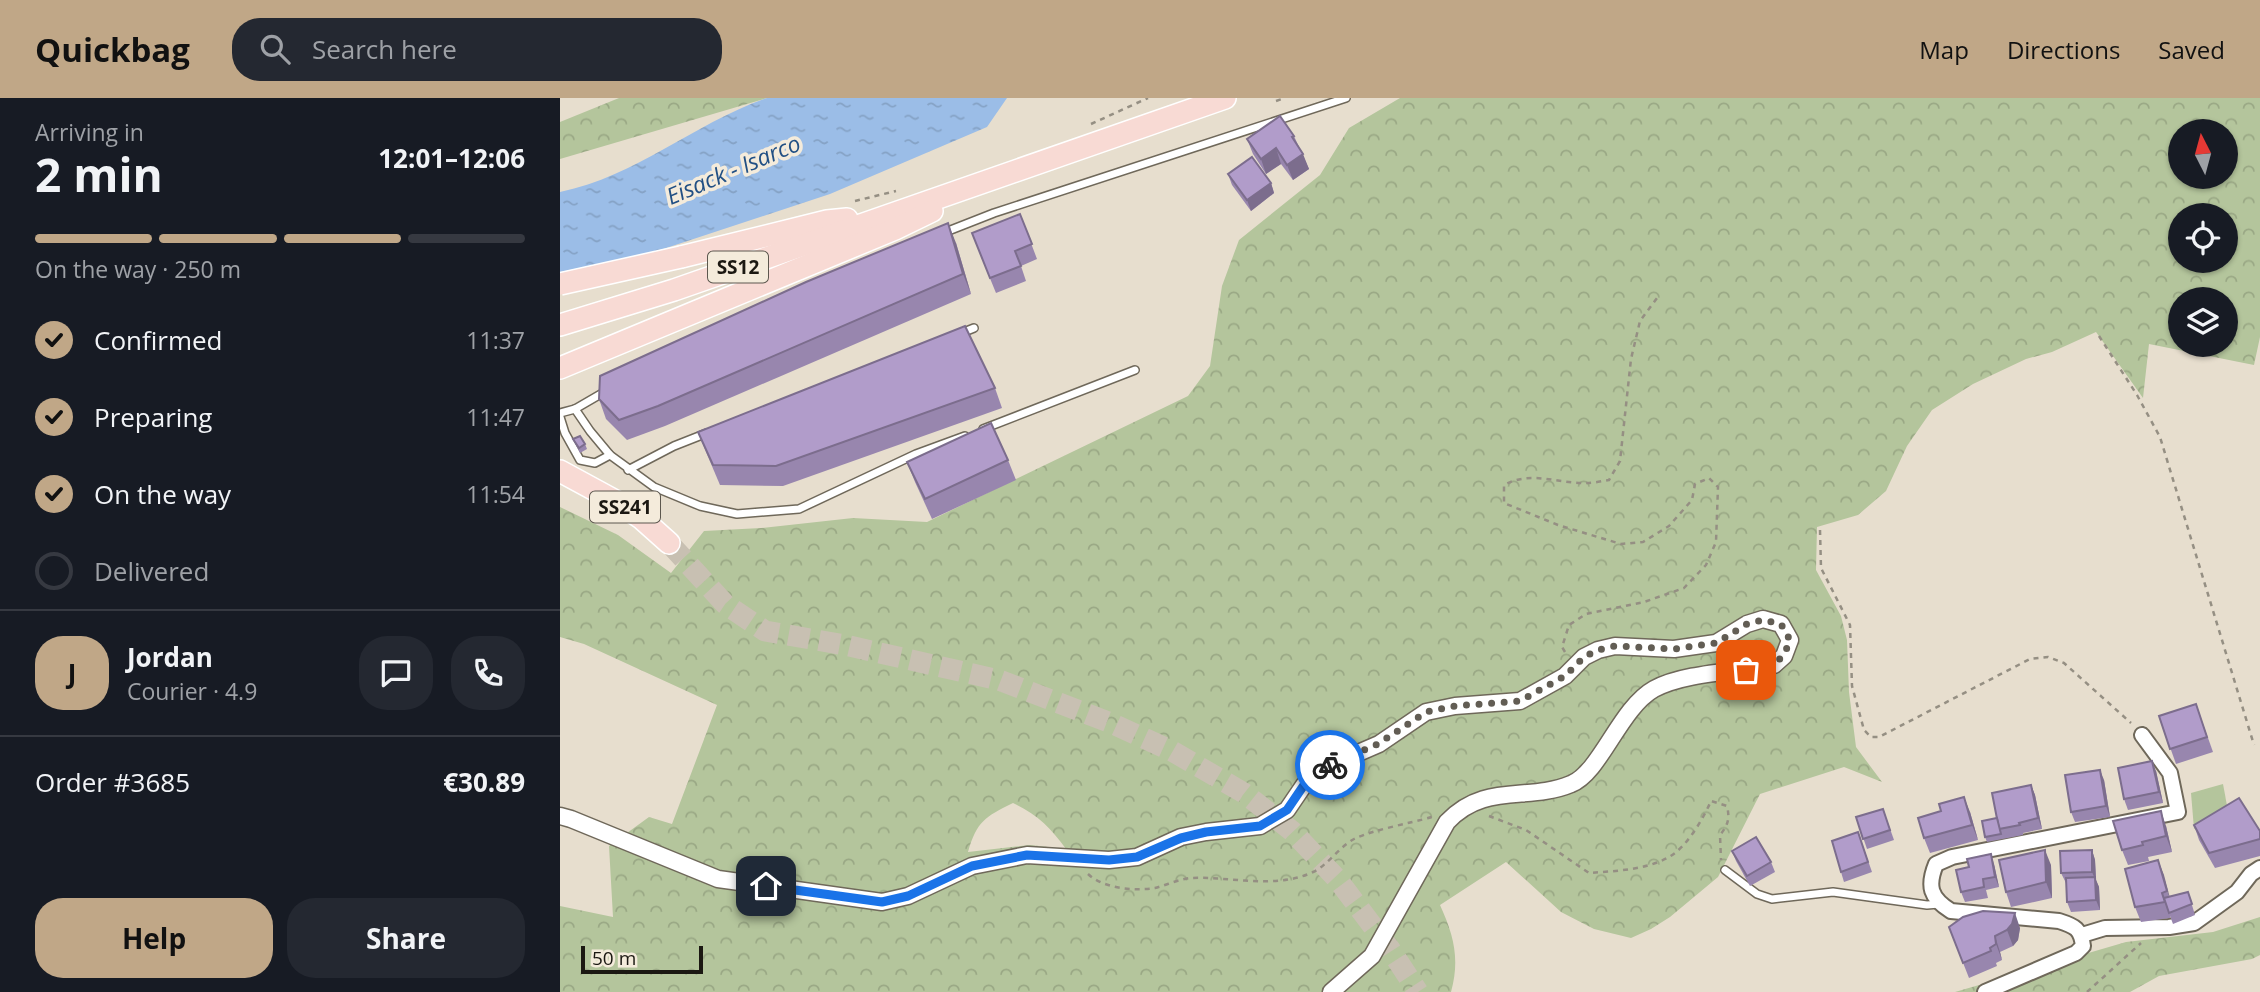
<!DOCTYPE html>
<meta charset="utf-8">
<style>
body{margin:0;font-family:"Open Sans",sans-serif;background:#242831;color:#f1f3f6;height:100vh;display:flex;flex-direction:column;font-size:26px;white-space:nowrap}
*{box-sizing:border-box;margin:0}
p{font-size:23px;color:#9ea1a6}
.icon{flex:none;width:38px;height:38px;fill:none;stroke:currentColor;stroke-width:2;stroke-linecap:round;stroke-linejoin:round}
.map{position:relative;flex:1;overflow:hidden}
.side{display:flex;flex-direction:column;background:#171b24;width:560px}
.side>*{flex:none}
.needle{width:46px;rotate:354deg}
.fabs{position:absolute;left:1608px;top:21px;display:grid;gap:14px}
.fabs a{display:grid;place-items:center;width:70px;height:70px;border-radius:50%;background:#171b24;box-shadow:0 2px 5px #0004;font-size:35px}
.scale{position:absolute;left:21px;bottom:18px;width:122px;box-sizing:border-box;padding-left:7px;border:4px solid #1b1812;border-top:0;font-size:19px;line-height:24px;white-space:nowrap;color:#1b1812;-webkit-text-stroke:5px #f4ebdb;paint-order:stroke}
.pin{position:absolute;display:grid;place-items:center;width:60px;height:60px;color:#fff;margin:-30px;border-radius:14px;box-shadow:0 4px 10px #0006}
.courier{position:absolute;display:grid;place-items:center;width:70px;height:70px;margin:-35px;border:5px solid #1a73e8;border-radius:50%;background:#fff;color:#222;box-shadow:0 2px 9px #0007}
.summary em{font-style:normal;font-weight:700}
.summary div{display:flex;flex-direction:column-reverse}
.summary{display:flex;align-items:center;justify-content:space-between;height:119px;padding:0 35px}
h1{font-size:46px;font-weight:700;line-height:52px}
.bar{display:grid;grid-template-columns:repeat(4,1fr);gap:10px 7px;align-content:center;height:84px;padding:0 35px}
.bar i{height:9px;border-radius:5px;background:#363941}
.bar .current{background:#c0a787}
.bar p{grid-column:span 4}
.line{display:flex;align-items:center;gap:18px;padding:0 35px;border-top:2px solid #363941}
.line div{flex:1}
.round{display:grid;place-items:center;flex:none;width:74px;height:74px;border-radius:28px;background:#242831}
ol{padding:0 35px;list-style:none}
li{display:flex;align-items:center;gap:21px;height:77px}
li p{margin-inline-start:auto}
li .icon{padding:7px;border-radius:50%;background:#c0a787;color:#111;stroke-width:4}
li:last-child{color:#9ea1a6}
li i{width:38px;height:38px;border:4px solid #363941;border-radius:50%}
.primary-button{display:flex;gap:14px;margin-top:auto;padding:14px 35px}
.primary-button a{flex:1;height:80px;border-radius:28px;background:#c0a787;color:#111;font-size:28px;font-weight:700;line-height:80px;text-align:center}
.primary-button a+a{background:#242831;color:#f1f3f6}
header{display:flex;align-items:center;gap:42px;box-sizing:border-box;height:98px;padding:0 35px;background:#c0a787;color:#111}
header strong{font-size:33px}
nav{display:flex;gap:38px;margin-inline-start:auto;font-size:24px}
.search{width:490px;height:63px;background:#242831;display:flex;align-items:center;gap:18px;box-sizing:border-box;padding:0 24px;border-radius:28px;color:#9ea1a6;font-size:26px}
main{display:flex;flex:1;min-height:0}
.map>svg:first-child{display:block}
</style>
<header>
<strong>Quickbag</strong>
<div class="search"><svg class="icon" aria-label="search" viewBox="0 0 24 24"><circle cx="10" cy="10" r="6"/><path d="M15 15l6 6"/></svg>Search here</div>
<nav><a>Map</a><a>Directions</a><a>Saved</a></nav>
</header>
<main>
<section class="side">
<div class="summary"><div><h1>2 min</h1><p>Arriving in</p></div><em>12:01–12:06</em></div>
<div class="bar"><i class="current"></i><i class="current"></i><i class="current"></i><i></i><p>On the way · 250 m</p></div>
<ol>
<li><svg class="icon" aria-label="check" viewBox="0 0 24 24"><path d="M5 12l5 5 9-10"/></svg>Confirmed<p>11:37</p></li>
<li><svg class="icon" aria-label="check" viewBox="0 0 24 24"><path d="M5 12l5 5 9-10"/></svg>Preparing<p>11:47</p></li>
<li><svg class="icon" aria-label="check" viewBox="0 0 24 24"><path d="M5 12l5 5 9-10"/></svg>On the way<p>11:54</p></li>
<li><i></i>Delivered</li>
</ol>
<div class="line" style="height:126px"><b class="round" style="background:#c0a787;color:#111">J</b><div><b>Jordan</b><p>Courier · 4.9</p></div><a class="round"><svg class="icon" aria-label="chat" viewBox="0 0 24 24"><path d="M4 5h16v11H9l-5 4z"/></svg></a><a class="round"><svg class="icon" aria-label="phone" viewBox="0 0 24 24"><path d="M5 4h4l2 5-3 2q2 4 5 5l2-3 5 2v4C11 20 4 13 5 4z"/></svg></a></div>
<div class="line" style="height:91px"><div>Order #3685</div><b>€30.89</b></div>
<div class="primary-button"><a>Help</a><a>Share</a></div>
</section>
<div class="map">
<svg width="1700" height="894" viewBox="0 0 1700 894">
<defs>
<pattern id="forest-crowns" width="20" height="18" patternUnits="userSpaceOnUse" patternTransform="scale(1.75)"><rect width="20" height="18" fill="#b4c59c"/><path d="M2 6a3 3 0 1 1 6 0M12 15a3 3 0 1 1 6 0" fill="none" stroke="#9aa885"/></pattern>
<pattern id="water-ripples" width="26" height="14" patternUnits="userSpaceOnUse" patternTransform="scale(1.75)"><rect width="26" height="14" fill="#9bbde7"/><path d="M2 4q2-2 4 0t4 0M15 11q2-2 4 0t4 0" fill="none" stroke="#85a2c5"/></pattern>
</defs>
<rect width="100%" height="100%" fill="#e7dece"/>
<g fill="url(#forest-crowns)" fill-rule="evenodd">
<path d="M59,0H207L0,61V24Z"/>
<path d="M840,0H1700V239L1694,267L1589,246L1583,300L1536,234L1492,254L1466,261L1413,286L1372,312L1347,348L1326,393L1298,417L1257,429L1256,472L1281,518L1287,542L1289,594L1296,649L1322,684L1284,669L1200,696L1158,779L1110,819L1091,831L1071,840L1034,831L1001,814L946,764L880,807C894,838 900,861 891,894H0V808L53,819L49,748L89,719L112,726L157,607L24,546L0,539V409L58,437L111,475L144,433L201,430L293,420L367,424L628,298L650,268L662,188L679,142L760,77L789,30ZM1620,33H1666V79H1620ZM1620,117H1666V163H1620ZM1620,201H1666V247H1620ZM453,705C477,716 491,730 506,751L470,747L408,754C417,723 425,719 453,705Z"/>
<path d="M1700,819V857L1692,861L1599,878L1570,894H1395L1566,844L1653,834Z"/>
</g>
<path fill="#b4c59c" d="M1663,686L1668,713L1634,731L1631,695Z"/>
<path fill="url(#water-ripples)" d="M207,0H447L427,29L270,96L85,157L0,174V94C78,78 134,25 207,0Z"/>
<g fill="none" stroke-linecap="round" stroke-linejoin="round">
<path stroke="#c8c0b2" stroke-width="21" stroke-dasharray="21 10" stroke-linecap="butt" d="M109,445L165,506L205,533L285,547L439,582L551,625L612,653L684,695L732,733L778,782L830,851L858,894"/>
<g stroke="#6f685a" stroke-width="10">
<g id="service">
<path d="M383,135L434,115L786,0"/>
<path d="M399,236L414,230"/>
<path d="M15,311L30,333L50,357L94,389L140,408L177,416L239,411L356,356L405,338"/>
<path d="M0,315L15,311L46,293"/>
<path d="M0,319L5,335L20,362L35,365L50,357"/>
<path d="M423,331L575,272"/>
<path d="M68,372L114,348L147,335"/>
<path d="M1165,772L1197,796L1212,801L1273,794L1367,807L1379,806"/>
</g>
</g>
<g stroke="#6f685a" stroke-width="18">
<g id="minor">
<path d="M1522,837L1545,830L1609,829L1634,825L1677,794L1691,776L1700,770"/>
<path d="M1425,894L1516,855L1523,848C1521,831 1515,828 1499,823L1391,813C1370,800 1367,788 1376,766L1392,759L1618,714L1610,675L1582,637"/>
</g>
</g>
<g stroke="#6f685a" stroke-width="19">
<path id="tertiary" d="M0,718L11,721L158,781L322,804L348,798L412,768L467,757L549,762L577,759L621,739L646,734L700,728L727,712L744,687L768,668L819,646L866,614L895,608L960,603L1005,578L1024,559L1038,552L1055,548L1114,551L1156,545L1187,526L1203,521L1221,526L1230,542L1224,558L1214,567C1179,574 1125,574 1094,591C1060,610 1040,675 1011,686C968,704 924,684 887,724L812,858L771,894"/>
</g>
<g stroke="#fff" stroke-width="24">
<g id="primary">
<path d="M121,159L267,123L287,121"/>
<path d="M0,227L114,192L665,0"/>
<path d="M0,270L335,131L372,113"/>
<path d="M0,373L59,405L81,420L109,445"/>
</g>
</g>
<g stroke="#958f83" stroke-width="2.5" stroke-dasharray="5 5" stroke-linecap="butt">
<path d="M716,3L725,0"/>
<path d="M531,26L588,0"/>
<path d="M295,103L336,93"/>
<path d="M1539,238L1577,297L1600,339L1694,647"/>
<path d="M1260,432L1261,470L1290,527L1292,588L1304,632L1311,639H1319L1470,561L1488,559L1504,565L1571,625"/>
<path d="M1005,554L1002,549L1009,527L1026,516L1084,504L1124,490L1146,467L1156,444L1158,389L1149,380L1135,386L1132,402L1109,428L1083,444L1061,446L998,427L944,405V387C971,372 999,386 1027,385C1034,385 1042,383 1049,382L1060,363L1071,261L1080,223L1097,200"/>
<path d="M929,718L966,732L1029,775C1055,773 1086,772 1109,759C1127,749 1143,721 1151,703L1167,708C1170,721 1168,727 1160,737L1161,762"/>
<path d="M528,776C544,791 575,793 595,790C607,787 619,781 631,780C670,778 715,792 753,774C767,768 779,749 794,741C812,732 851,725 872,719"/>
<path d="M1527,894L1581,845"/>
</g>
<use href="#service" stroke="#fff" stroke-width="7"/>
<use href="#minor" stroke="#fff" stroke-width="14"/>
<use href="#tertiary" stroke="#fff" stroke-width="16"/>
<use href="#primary" stroke="#f8dad4" stroke-width="21"/>
<g stroke="#fff" stroke-width="24" stroke-linecap="butt">
<path id="primary-bridge" d="M0,186L121,159"/>
</g>
<use href="#primary-bridge" stroke="#f8dad4" stroke-width="21"/>
</g>
<g fill="#9886ae">
<path d="M734,38L749,71L733,82L721,66L706,76L693,56L687,41Z"/>
<path d="M668,76L711,85L714,95L691,113L672,87Z"/>
<path d="M460,116L477,161L461,168L466,183L436,195L418,151Z"/>
<path d="M396,145L411,196L105,328L67,342L46,321L39,301Z"/>
<path d="M435,290L442,310L223,388L160,387L146,354L138,334Z"/>
<path d="M13,341L25,346L27,351L20,355Z"/>
<path d="M448,362L456,382L372,421L355,384L347,364Z"/>
<path d="M1636,606L1653,654L1616,666L1599,618Z"/>
<path d="M1596,673L1603,705L1568,712L1564,701Z"/>
<path d="M1544,682L1550,719L1515,724L1511,714Z"/>
<path d="M1471,687L1475,697L1482,731L1463,735V737L1427,744L1425,739L1437,720Z"/>
<path d="M1323,711L1334,742L1307,751L1296,719Z"/>
<path d="M1410,714L1418,742L1370,755L1364,740Z"/>
<path d="M1634,727L1700,733V758L1655,770L1639,742Z"/>
<path d="M1606,728L1612,754L1588,759L1589,763L1568,767L1562,752Z"/>
<path d="M1298,734L1312,774L1284,784L1281,774Z"/>
<path d="M1532,752L1535,762L1536,782L1539,789L1540,812L1511,814L1507,804L1506,785L1501,775Z"/>
<path d="M1172,753L1211,764L1215,774L1190,788L1176,763Z"/>
<path d="M1598,762L1609,799L1628,794L1635,817L1613,826L1610,818V820L1581,824L1575,809Z"/>
<path d="M1434,766L1439,789L1426,792L1428,800L1405,804L1401,794Z"/>
<path d="M1491,767L1492,800L1451,809L1446,794Z"/>
<path d="M1389,829L1460,830L1458,842L1453,848L1440,854L1442,862L1436,865L1437,868L1409,880Z"/>
</g>
<g fill="#7c6d8d">
<path d="M716,50L721,66L706,76L701,61Z"/>
<path d="M743,56L749,71L733,82L727,67Z"/>
<path d="M711,85L714,95L691,113L687,102Z"/>
<path d="M388,125L396,145L411,196L403,176Z"/>
<path d="M1592,663L1596,673L1603,705L1599,694Z"/>
<path d="M1540,672L1544,682L1550,719L1546,708Z"/>
<path d="M1471,687L1475,697L1482,731L1478,720Z"/>
<path d="M1404,699L1410,714L1418,742L1412,727Z"/>
<path d="M1601,713L1606,728L1612,754L1606,738Z"/>
<path d="M1485,752L1491,767L1492,800L1486,784Z"/>
<path d="M1532,752L1535,762L1536,782L1539,789L1540,812L1536,802L1535,781L1532,774Z"/>
<path d="M1431,756L1434,766L1439,789L1435,779Z"/>
<path d="M1598,762L1604,777L1612,808L1607,793Z"/>
<path d="M1455,815L1460,830L1458,842L1453,848L1447,832Z"/>
<path d="M1435,838L1440,854L1442,862L1436,846Z"/>
</g>
<g fill="#b19cca" stroke="#7c6d8d" stroke-width="2">
<path d="M720,18L734,38L732,39L743,56L727,67L716,50L701,61L687,41Z"/>
<path d="M692,59L711,85L687,102L668,76Z"/>
<path d="M460,116L472,146L455,153L461,168L430,180L412,135Z"/>
<path d="M388,125L403,176L98,308L59,322L39,301L40,278L246,184Z"/>
<path d="M405,228L435,290L216,368L153,367L138,334Z"/>
<path d="M431,325L448,362L365,401L347,364Z"/>
<path d="M20,338L25,346L19,350L13,341Z"/>
<path d="M1636,606L1647,639L1610,651L1599,618Z"/>
<path d="M1592,663L1599,694L1564,701L1558,670Z"/>
<path d="M1540,672L1546,708L1511,714L1505,677Z"/>
<path d="M1471,687L1478,720L1459,725L1460,727L1439,731L1432,695Z"/>
<path d="M1404,699L1412,727L1364,740L1358,720L1381,713L1379,706Z"/>
<path d="M1679,700L1700,733V741L1649,755L1634,727Z"/>
<path d="M1323,711L1330,732L1303,741L1296,719Z"/>
<path d="M1601,713L1606,738L1582,744L1583,747L1562,752L1553,723Z"/>
<path d="M1437,720L1441,736L1425,739L1422,723Z"/>
<path d="M1298,734L1308,764L1281,774L1272,743Z"/>
<path d="M1196,739L1211,764L1187,778L1172,753Z"/>
<path d="M1485,752L1486,784L1446,794L1439,762Z"/>
<path d="M1532,752V774L1501,775L1500,753Z"/>
<path d="M1431,756L1435,779L1423,781L1424,789L1401,794L1396,772L1409,769L1407,761Z"/>
<path d="M1598,762L1607,793L1602,795L1605,804L1575,809L1565,771Z"/>
<path d="M1535,779L1536,802L1507,804L1506,780Z"/>
<path d="M1628,794L1632,806L1609,815L1604,800Z"/>
<path d="M1423,813L1455,815L1452,826L1447,832L1435,838L1436,846L1430,850L1431,853L1403,865L1389,829L1403,819Z"/>
</g>
<g fill="none" stroke-linecap="round" stroke-linejoin="round">
<path stroke="#625d54" stroke-width="7" stroke-dasharray="0 12.6" d="M770,667L818,646L866,614L895,608L960,603L1005,578L1024,559L1038,552L1055,548L1114,551L1156,545L1187,526L1203,522L1221,526L1230,542C1221,568 1212,567 1186,572"/>
<path stroke="#1a73e8" stroke-width="9" d="M206,788L322,804L348,798L412,768L467,757L549,762L577,759L621,740L646,734L700,728L727,712L744,687L770,667"/>
</g>
<g text-anchor="middle" dominant-baseline="central" stroke-width="7" stroke-linejoin="round" paint-order="stroke">
<g fill="#f4ebdb" stroke="#5c574e" stroke-width="2">
<rect x="148" y="153.5" width="60" height="31" rx="5"/>
<rect x="30" y="393.5" width="70" height="31" rx="5"/>
</g>
<g font-size="19" font-weight="bold" fill="#1b1812">
<text x="178" y="169">SS12</text>
<text x="65" y="409">SS241</text>
</g>
<g font-size="23" font-style="italic" fill="#225084" stroke="#f4ebdb">
<text transform="translate(173 71) rotate(-23)">Eisack - Isarco</text>
</g>
</g>
</svg>
<div class="fabs">
<a><svg class="needle" viewBox="-14 -14 28 28"><path d="M0-13l5 13h-10z" fill="#e53935"/><path d="M0 13l5-13h-10z" fill="#9ea1a6"/></svg></a>
<a><svg class="icon" aria-label="locate" viewBox="0 0 24 24"><circle cx="12" cy="12" r="6"/><path d="M12 2v4M12 18v4M2 12h4M18 12h4"/></svg></a>
<a><svg class="icon" aria-label="layers" viewBox="0 0 24 24"><path d="M12 4l9 5-9 5-9-5zM3 14l9 5 9-5"/></svg></a>
</div>
<div class="scale">50 m</div>
<div class="pin" style="left:1186px;top:572px;background:#ea580c"><svg class="icon" aria-label="bag" viewBox="0 0 24 24"><path d="M5 8h14l-1 12H6zM9 8a3 3 0 0 1 6 0"/></svg></div>
<div class="pin" style="left:206px;top:788px;background:#1f2937"><svg class="icon" aria-label="home" viewBox="0 0 24 24"><path d="M3 11l9-7 9 7M6 9v11h12V9"/></svg></div>
<div class="courier" style="left:770px;top:667px"><svg class="icon" aria-label="bike" viewBox="0 0 24 24"><circle cx="6" cy="16" r="4"/><circle cx="18" cy="16" r="4"/><path d="M6 16l4-8h5l3 8M10 8l3 8H6M13 5h3"/></svg></div>
</div>
</main>
